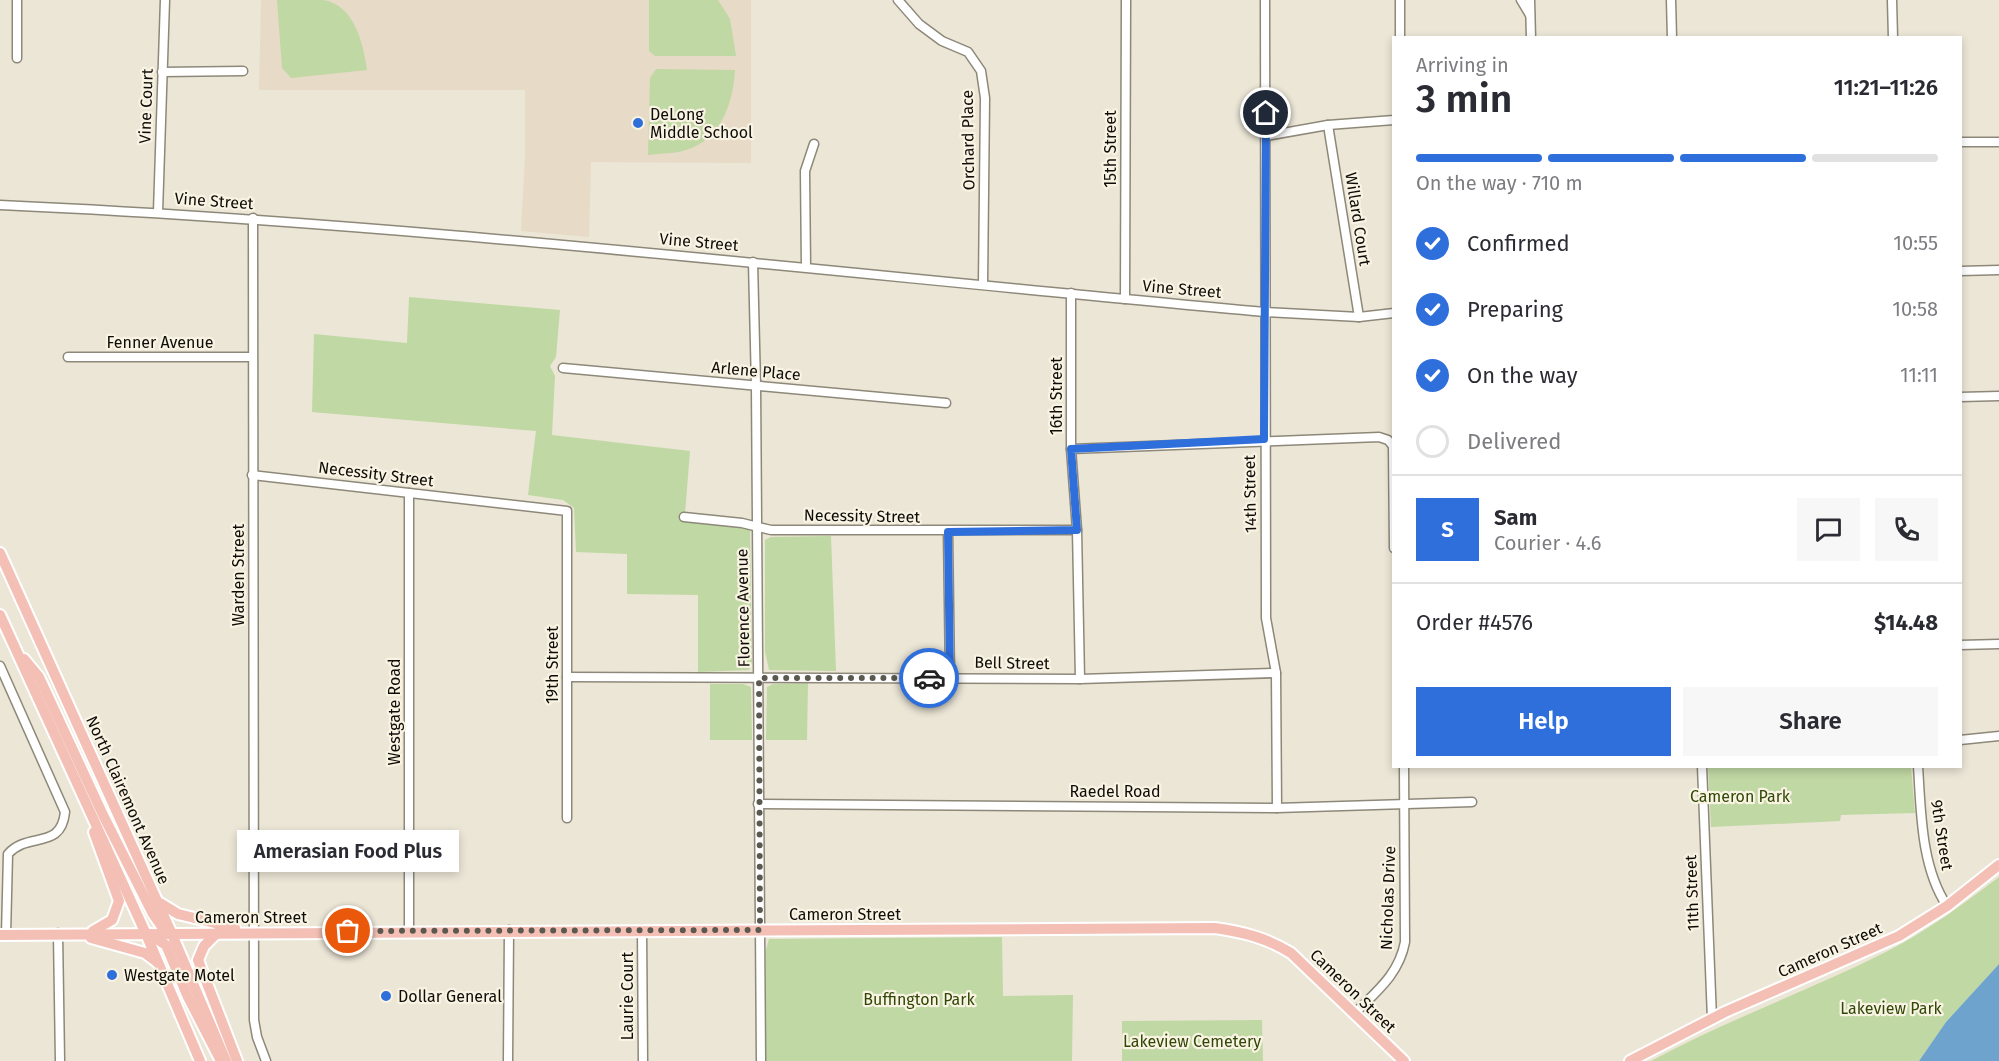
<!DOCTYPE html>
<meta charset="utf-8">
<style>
body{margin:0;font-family:"Fira Sans",sans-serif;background:#f7f7f7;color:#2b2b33;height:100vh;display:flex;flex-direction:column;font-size:22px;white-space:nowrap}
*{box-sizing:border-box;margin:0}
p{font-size:20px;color:#7c7c81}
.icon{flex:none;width:33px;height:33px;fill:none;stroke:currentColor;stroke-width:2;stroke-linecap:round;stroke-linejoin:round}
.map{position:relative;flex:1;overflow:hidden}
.details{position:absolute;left:1392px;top:36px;width:570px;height:732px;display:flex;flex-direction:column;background:#fff;border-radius:0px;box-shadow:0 3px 9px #0003}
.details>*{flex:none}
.pin{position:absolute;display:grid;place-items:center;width:51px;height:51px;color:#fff;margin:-26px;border:3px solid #fff;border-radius:50%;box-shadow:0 2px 6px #0007}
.courier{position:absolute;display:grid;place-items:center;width:60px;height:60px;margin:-30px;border:4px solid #2f6fdc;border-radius:50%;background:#fff;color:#222;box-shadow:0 2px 8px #0007}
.bubble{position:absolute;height:42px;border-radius:0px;background:#fff;box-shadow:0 3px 9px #0003;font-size:20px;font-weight:600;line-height:42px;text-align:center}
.headline em{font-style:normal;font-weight:600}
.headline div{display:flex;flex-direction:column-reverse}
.headline{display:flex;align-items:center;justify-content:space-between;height:102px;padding:0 24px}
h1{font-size:39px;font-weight:600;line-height:45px}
.bar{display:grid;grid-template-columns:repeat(4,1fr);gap:9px 6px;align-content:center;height:72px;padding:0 24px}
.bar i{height:8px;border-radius:4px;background:#e1e1e2}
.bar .on{background:#2f6fdc}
.bar p{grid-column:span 4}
.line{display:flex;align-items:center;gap:15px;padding:0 24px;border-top:2px solid #e1e1e2}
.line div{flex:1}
.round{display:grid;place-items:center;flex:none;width:63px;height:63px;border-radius:0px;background:#f7f7f7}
ol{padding:0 24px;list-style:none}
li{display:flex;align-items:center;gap:18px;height:66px}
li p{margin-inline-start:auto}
li .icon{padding:6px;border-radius:50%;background:#2f6fdc;color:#fff;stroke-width:4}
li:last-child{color:#7c7c81}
li i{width:33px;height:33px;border:3px solid #e1e1e2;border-radius:50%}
.button{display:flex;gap:12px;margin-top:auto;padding:12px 24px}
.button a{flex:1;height:69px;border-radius:0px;background:#2f6fdc;color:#fff;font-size:24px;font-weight:600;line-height:69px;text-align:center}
.button a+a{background:#f7f7f7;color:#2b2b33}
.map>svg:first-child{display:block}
</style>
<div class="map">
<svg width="1999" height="1061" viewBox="0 0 1999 1061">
<rect width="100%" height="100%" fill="#ebe6d6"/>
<path fill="#e7dac6" d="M261,0H751V163L591,162L589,237L521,231L525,157V90H259Z"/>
<g fill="#c0d8a3">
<path d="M277,0C291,0 309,0 323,0C355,5 363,44 367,70L291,78L282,68Z"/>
<path d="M649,0H718L730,19L736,56H655L649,51Z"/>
<path d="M656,69L735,70C733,102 722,139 686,150C675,154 661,153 648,155L650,78Z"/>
<path d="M409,297L560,310L556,357L550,366L555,376L552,435L690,451L685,514L750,530L752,664L749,670L698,672V595L627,594V554L576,552L574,508L563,500L528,495L536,431L312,412L314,334L407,343Z"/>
<path d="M831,536L836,671L769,670L765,651V540L771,537Z"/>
<path d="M808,683L807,740H766L767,687L773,684Z"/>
<path d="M710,684H743L751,687L752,740H710Z"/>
<path d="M1708,767H1911L1915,813L1841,815L1840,821L1711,827Z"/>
<path d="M1999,877V964L1946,1022L1919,1061H1651C1727,1020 1808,991 1884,953C1926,932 1962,905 1999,877Z"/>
<path d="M1002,937L1003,996L1073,995L1072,1061H766V950L769,939Z"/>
<path d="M1262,1020L1263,1061H1122V1021Z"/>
</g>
<path fill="#6ea3ce" d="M1999,964V1061H1919L1946,1022Z"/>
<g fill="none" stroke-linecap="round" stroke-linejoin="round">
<g stroke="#8d8879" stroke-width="11">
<g id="minor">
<path d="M898,0L919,24L942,41L968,52L981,71L985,98L983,284"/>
<path d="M1265,0L1266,618L1276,673L1277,808"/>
<path d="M1521,0L1530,15"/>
<path d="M1530,0L1531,38"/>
<path d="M1671,0L1672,38"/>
<path d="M1892,0L1893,38"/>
<path d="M1400,38V0"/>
<path d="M17,58V0"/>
<path d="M162,72L243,71"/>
<path d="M1328,125L1359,317"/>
<path d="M1266,136L1328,125L1394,120"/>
<path d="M1960,142H1999"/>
<path d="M0,205C423,224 843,274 1265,312L1359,317L1394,313"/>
<path d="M158,212L165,0"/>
<path d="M253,218L254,1020L257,1037L266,1061"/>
<path d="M753,262L756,386L761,1061"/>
<path d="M806,267L805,171L814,144"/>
<path d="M1960,271L1999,270"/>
<path d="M1071,293V449L1077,530L1080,679"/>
<path d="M1125,299L1126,0"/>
<path d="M68,357H251"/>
<path d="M563,368L946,403"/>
<path d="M1960,397L1999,396"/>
<path d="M1071,449L1379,437L1388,440L1393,446L1394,548"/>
<path d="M252,475L567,511V818"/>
<path d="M409,493V931"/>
<path d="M684,517L742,523L771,530H1077"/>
<path d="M948,532L950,678"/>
<path d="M1960,645L1999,644"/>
<path d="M0,666L65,812C61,851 28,831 8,854L6,935"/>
<path d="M567,677L1080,679L1276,673"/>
<path d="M1960,740L1999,736"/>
<path d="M1702,766L1712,1019"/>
<path d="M1918,766C1921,812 1921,867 1947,906"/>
<path d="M758,804L1277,808L1472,802"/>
<path d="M642,930L643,1061"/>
<path d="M58,933L60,1061"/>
<path d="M1355,1013C1377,991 1399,974 1405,942L1404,766"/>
<path d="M508,1061L509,930"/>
</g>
</g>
<g stroke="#fff" stroke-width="14">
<g id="major">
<path d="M0,553L171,932L226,1061"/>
<path d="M0,615L146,934L200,1061"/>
<path d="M24,659L39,677L103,815L153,914L162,927L170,931"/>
<path d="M160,903L178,914L235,928"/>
<path d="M93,931L112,920L119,901L94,832"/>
<path d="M218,932L204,946L198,960L237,1061"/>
<path d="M149,934L166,945L188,997L221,1061"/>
<path d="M0,935L1215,928C1243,932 1267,938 1291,953L1404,1061"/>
<path d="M91,938L145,953L157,962"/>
<path d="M1630,1061L1725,1012L1899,936L1947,906L1999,865"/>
</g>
</g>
<use href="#minor" stroke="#fff" stroke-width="8"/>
<use href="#major" stroke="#f4c0b6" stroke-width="10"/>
</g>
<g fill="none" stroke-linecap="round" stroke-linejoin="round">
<path stroke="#5b584f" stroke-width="6" stroke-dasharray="0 10.8" d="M348,931L760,930L759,678H929"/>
<path stroke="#2f6fdc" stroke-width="8" d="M929,678H950L948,532L1077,530L1071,449L1264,439L1266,113"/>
</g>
<g fill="#2f6fdc" stroke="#f9f3e3" stroke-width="2">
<circle cx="638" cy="123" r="6"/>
<circle cx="112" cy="975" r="6"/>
<circle cx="386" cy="996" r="6"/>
</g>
<g text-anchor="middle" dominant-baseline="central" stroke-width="4.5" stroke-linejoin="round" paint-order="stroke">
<g font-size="16" fill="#0e0c07" stroke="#f9f3e3">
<text transform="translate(146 106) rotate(-88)">Vine Court</text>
<text transform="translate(968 140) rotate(-91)">Orchard Place</text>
<text transform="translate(1110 149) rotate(-90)">15th Street</text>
<text transform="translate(214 201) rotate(4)">Vine Street</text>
<text transform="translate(1358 219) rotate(81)">Willard Court</text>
<text transform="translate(699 242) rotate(5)">Vine Street</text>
<text transform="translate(1182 289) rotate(5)">Vine Street</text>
<text x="160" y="342">Fenner Avenue</text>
<text transform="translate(756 371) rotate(5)">Arlene Place</text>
<text transform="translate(1056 396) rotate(-90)">16th Street</text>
<text transform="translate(376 474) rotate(7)">Necessity Street</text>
<text transform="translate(1250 494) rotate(-91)">14th Street</text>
<text transform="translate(862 516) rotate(1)">Necessity Street</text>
<text transform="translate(238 575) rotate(-90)">Warden Street</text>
<text transform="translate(743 608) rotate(-91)">Florence Avenue</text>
<text transform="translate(1012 663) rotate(1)">Bell Street</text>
<text transform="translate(552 665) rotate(-90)">19th Street</text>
<text transform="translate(394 712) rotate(-90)">Westgate Road</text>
<text x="1115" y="791">Raedel Road</text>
<text transform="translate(128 800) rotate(66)">North Clairemont Avenue</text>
<text transform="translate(1942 835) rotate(81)">9th Street</text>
<text transform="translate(1692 893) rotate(-92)">11th Street</text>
<text transform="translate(1388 898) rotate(-88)">Nicholas Drive</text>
<text x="845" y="914">Cameron Street</text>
<text x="251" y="917">Cameron Street</text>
<text transform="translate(1830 950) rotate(-24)">Cameron Street</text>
<text transform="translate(1353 991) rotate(44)">Cameron Street</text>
<text transform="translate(627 996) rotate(-90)">Laurie Court</text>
</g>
<g font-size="16" fill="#0e0c07" stroke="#f9f3e3" text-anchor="start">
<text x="650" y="114">DeLong<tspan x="650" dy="18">Middle School</tspan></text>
<text x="124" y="975">Westgate Motel</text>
<text x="398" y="996">Dollar General</text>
</g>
<g font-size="16" fill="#304705" stroke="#f9f3e3">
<text x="1740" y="796">Cameron Park</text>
<text x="919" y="999">Buffington Park</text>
<text x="1891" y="1008">Lakeview Park</text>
<text x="1192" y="1041">Lakeview Cemetery</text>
</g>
</g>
</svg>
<div class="pin" style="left:348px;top:931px;background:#ea580c"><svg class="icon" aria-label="bag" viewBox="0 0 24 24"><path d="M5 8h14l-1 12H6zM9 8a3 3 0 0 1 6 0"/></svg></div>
<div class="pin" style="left:1266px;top:113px;background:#1f2937"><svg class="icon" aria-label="home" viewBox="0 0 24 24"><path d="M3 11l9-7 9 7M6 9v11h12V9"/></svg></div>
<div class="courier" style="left:929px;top:678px"><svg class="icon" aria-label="car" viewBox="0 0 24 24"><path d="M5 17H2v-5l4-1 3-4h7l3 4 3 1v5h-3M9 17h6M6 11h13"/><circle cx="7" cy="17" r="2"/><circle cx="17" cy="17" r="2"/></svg></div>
<div class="bubble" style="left:237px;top:830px;width:222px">Amerasian Food Plus</div>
<section class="details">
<div class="headline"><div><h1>3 min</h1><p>Arriving in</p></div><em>11:21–11:26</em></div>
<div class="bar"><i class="on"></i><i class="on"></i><i class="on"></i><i></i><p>On the way · 710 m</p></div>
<ol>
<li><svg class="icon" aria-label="check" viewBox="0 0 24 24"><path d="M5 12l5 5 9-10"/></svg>Confirmed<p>10:55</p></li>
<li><svg class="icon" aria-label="check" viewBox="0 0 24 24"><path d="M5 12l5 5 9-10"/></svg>Preparing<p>10:58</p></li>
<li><svg class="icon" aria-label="check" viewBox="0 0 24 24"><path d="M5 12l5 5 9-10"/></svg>On the way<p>11:11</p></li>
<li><i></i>Delivered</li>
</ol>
<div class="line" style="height:108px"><b class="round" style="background:#2f6fdc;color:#fff">S</b><div><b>Sam</b><p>Courier · 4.6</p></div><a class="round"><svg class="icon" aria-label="chat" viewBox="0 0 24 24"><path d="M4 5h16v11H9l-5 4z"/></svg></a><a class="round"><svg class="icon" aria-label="phone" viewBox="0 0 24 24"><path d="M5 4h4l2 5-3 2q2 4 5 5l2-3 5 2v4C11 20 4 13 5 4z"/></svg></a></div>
<div class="line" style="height:78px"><div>Order #4576</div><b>$14.48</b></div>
<div class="button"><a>Help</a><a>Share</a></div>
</section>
</div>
